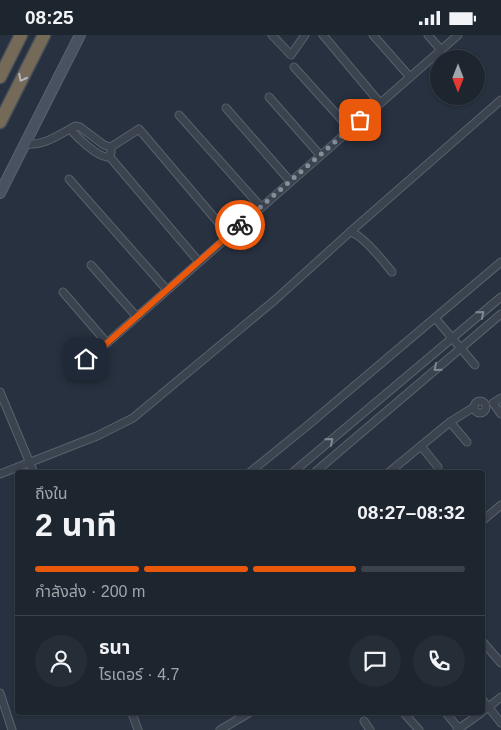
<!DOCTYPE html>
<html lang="th">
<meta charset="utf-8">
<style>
body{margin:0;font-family:Arial,"Noto Sans Thai",sans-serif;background:#252d37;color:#f1f3f6;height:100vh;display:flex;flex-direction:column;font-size:19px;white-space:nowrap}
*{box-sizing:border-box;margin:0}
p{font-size:16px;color:#a0a5aa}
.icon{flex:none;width:28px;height:28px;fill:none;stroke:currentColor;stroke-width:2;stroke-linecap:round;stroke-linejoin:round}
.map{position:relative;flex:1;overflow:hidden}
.panel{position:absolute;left:15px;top:435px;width:470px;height:245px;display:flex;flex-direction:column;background:#1d252f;border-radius:5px;box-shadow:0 1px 4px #0004,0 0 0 1px #3b424b}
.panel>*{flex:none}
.needle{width:32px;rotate:180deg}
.fabs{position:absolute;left:430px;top:15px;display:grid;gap:10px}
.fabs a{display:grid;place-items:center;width:55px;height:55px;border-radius:50%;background:#1d252f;box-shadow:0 1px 4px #0004,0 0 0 1px #3b424b;font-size:25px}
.pin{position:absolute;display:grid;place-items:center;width:42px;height:42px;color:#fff;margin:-21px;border-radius:10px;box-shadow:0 2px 8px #0006}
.courier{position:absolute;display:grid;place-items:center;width:50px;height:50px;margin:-25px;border:4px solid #ea580c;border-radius:50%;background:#fff;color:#222;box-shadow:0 1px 6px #0007}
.overview em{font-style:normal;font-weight:700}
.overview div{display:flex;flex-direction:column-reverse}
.overview{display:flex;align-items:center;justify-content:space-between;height:85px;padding:0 20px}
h1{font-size:32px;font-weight:700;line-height:38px}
.bar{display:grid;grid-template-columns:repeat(4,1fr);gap:8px 5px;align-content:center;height:60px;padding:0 20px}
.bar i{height:6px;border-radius:4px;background:#3b424b}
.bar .active{background:#ea580c}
.bar p{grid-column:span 4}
.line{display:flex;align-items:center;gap:12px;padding:0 20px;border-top:1px solid #3b424b}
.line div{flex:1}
.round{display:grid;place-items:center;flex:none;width:52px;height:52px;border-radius:26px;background:#252d37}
.status{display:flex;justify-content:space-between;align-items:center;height:35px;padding:0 25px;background:#1d252f;direction:ltr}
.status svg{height:14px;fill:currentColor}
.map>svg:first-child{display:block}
</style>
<div class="status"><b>08:25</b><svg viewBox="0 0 49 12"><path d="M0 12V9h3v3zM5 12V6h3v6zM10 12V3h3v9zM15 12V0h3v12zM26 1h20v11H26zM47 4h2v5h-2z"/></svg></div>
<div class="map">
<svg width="501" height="695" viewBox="0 0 501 695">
<rect width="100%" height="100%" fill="#27313f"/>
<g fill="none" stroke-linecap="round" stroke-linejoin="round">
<g stroke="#59616d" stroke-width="9">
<g id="minor">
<path d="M272,0L291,20L305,0"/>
<path d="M323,0L380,68"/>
<path d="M373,0L410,42"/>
<path d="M428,0L441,15"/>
<path d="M294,32L350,94"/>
<path d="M269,62L320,120"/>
<path d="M226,73L290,146"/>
<path d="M179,80L261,172"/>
<path d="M70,94L75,91L80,92L104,110L111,112"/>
<path d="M25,109C42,111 55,102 70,94C77,102 96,121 107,122L111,118V112L139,94L229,200"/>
<path d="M109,121L199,227"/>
<path d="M69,144L167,255"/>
<path d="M350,197L501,65"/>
<path d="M91,230L137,282"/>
<path d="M63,257L107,308"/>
<path d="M435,283L475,330"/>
<path d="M86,324L107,308L458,0"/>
<path d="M0,357L34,438"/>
<path d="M501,363L493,368L501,379"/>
<circle cx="480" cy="372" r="6"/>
<path d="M450,387L467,407"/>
<path d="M421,411L438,432"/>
<path d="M249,438L307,391L501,227"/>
<path d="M292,438L501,262"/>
<path d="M314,438L501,279"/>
<path d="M388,438L450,387L474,372"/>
<path d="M0,439L97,401L133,383L276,264L350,197C362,199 384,227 392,237"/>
<path d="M482,486L501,470"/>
<path d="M482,606L501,628"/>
<path d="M0,658L12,695"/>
<path d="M482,664L501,688"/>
<path d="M485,675L501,662"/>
<path d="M132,678L138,695"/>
<path d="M404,678L419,695"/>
<path d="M446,678L460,695"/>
<path d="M364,686L370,695"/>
<path d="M220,695L249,678"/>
<path d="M457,695L481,678"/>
</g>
</g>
<g stroke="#59616d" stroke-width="12">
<path id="secondary" d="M0,158L80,0"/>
</g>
<g stroke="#454e5a" stroke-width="15">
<g id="motorway">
<path d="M0,42L21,0"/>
<path d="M0,87L44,0"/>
</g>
</g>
<use href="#minor" stroke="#3b434f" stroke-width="7"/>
<use href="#secondary" stroke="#495262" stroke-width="10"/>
<use href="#motorway" stroke="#756958" stroke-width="12"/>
</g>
<defs><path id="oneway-chevron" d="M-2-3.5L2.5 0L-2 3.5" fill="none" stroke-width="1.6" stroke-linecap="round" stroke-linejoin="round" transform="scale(1.25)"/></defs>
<use stroke="#b0b6bf" href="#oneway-chevron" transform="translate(22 43) rotate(117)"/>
<g stroke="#7f8793">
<use href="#oneway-chevron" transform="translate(481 279) rotate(-40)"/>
<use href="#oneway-chevron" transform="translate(437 333) rotate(140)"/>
<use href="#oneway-chevron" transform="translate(330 406) rotate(-40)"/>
</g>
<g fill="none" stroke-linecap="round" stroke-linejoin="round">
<path stroke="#858d99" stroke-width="5" stroke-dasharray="0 9" d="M240,190L360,85"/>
<path stroke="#ea580c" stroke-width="6" d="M86,324L107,308L240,190"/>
</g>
</svg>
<div class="fabs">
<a><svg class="needle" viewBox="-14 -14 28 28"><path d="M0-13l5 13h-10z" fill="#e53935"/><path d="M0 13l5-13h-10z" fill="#a0a5aa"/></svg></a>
</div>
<div class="pin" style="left:360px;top:85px;background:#ea580c"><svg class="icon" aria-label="bag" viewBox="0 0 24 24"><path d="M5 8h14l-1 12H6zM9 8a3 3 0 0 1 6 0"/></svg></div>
<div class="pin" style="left:86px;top:324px;background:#1f2937"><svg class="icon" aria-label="home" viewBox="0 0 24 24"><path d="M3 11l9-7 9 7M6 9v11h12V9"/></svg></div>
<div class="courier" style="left:240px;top:190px"><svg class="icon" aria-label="bike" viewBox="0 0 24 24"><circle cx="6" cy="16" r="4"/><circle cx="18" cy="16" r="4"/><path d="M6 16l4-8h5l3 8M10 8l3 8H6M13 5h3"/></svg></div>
<section class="panel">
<div class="overview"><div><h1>2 นาที</h1><p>ถึงใน</p></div><em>08:27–08:32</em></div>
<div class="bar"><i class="active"></i><i class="active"></i><i class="active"></i><i></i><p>กำลังส่ง · 200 m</p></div>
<div class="line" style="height:90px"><a class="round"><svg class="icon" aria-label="person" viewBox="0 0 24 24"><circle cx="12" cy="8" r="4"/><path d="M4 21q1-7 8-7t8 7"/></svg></a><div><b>ธนา</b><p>ไรเดอร์ · 4.7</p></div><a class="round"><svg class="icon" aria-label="chat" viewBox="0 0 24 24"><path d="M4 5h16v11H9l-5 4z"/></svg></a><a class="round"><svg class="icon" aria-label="phone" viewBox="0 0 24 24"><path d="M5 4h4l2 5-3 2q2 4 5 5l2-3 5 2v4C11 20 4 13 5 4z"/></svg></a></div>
</section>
</div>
